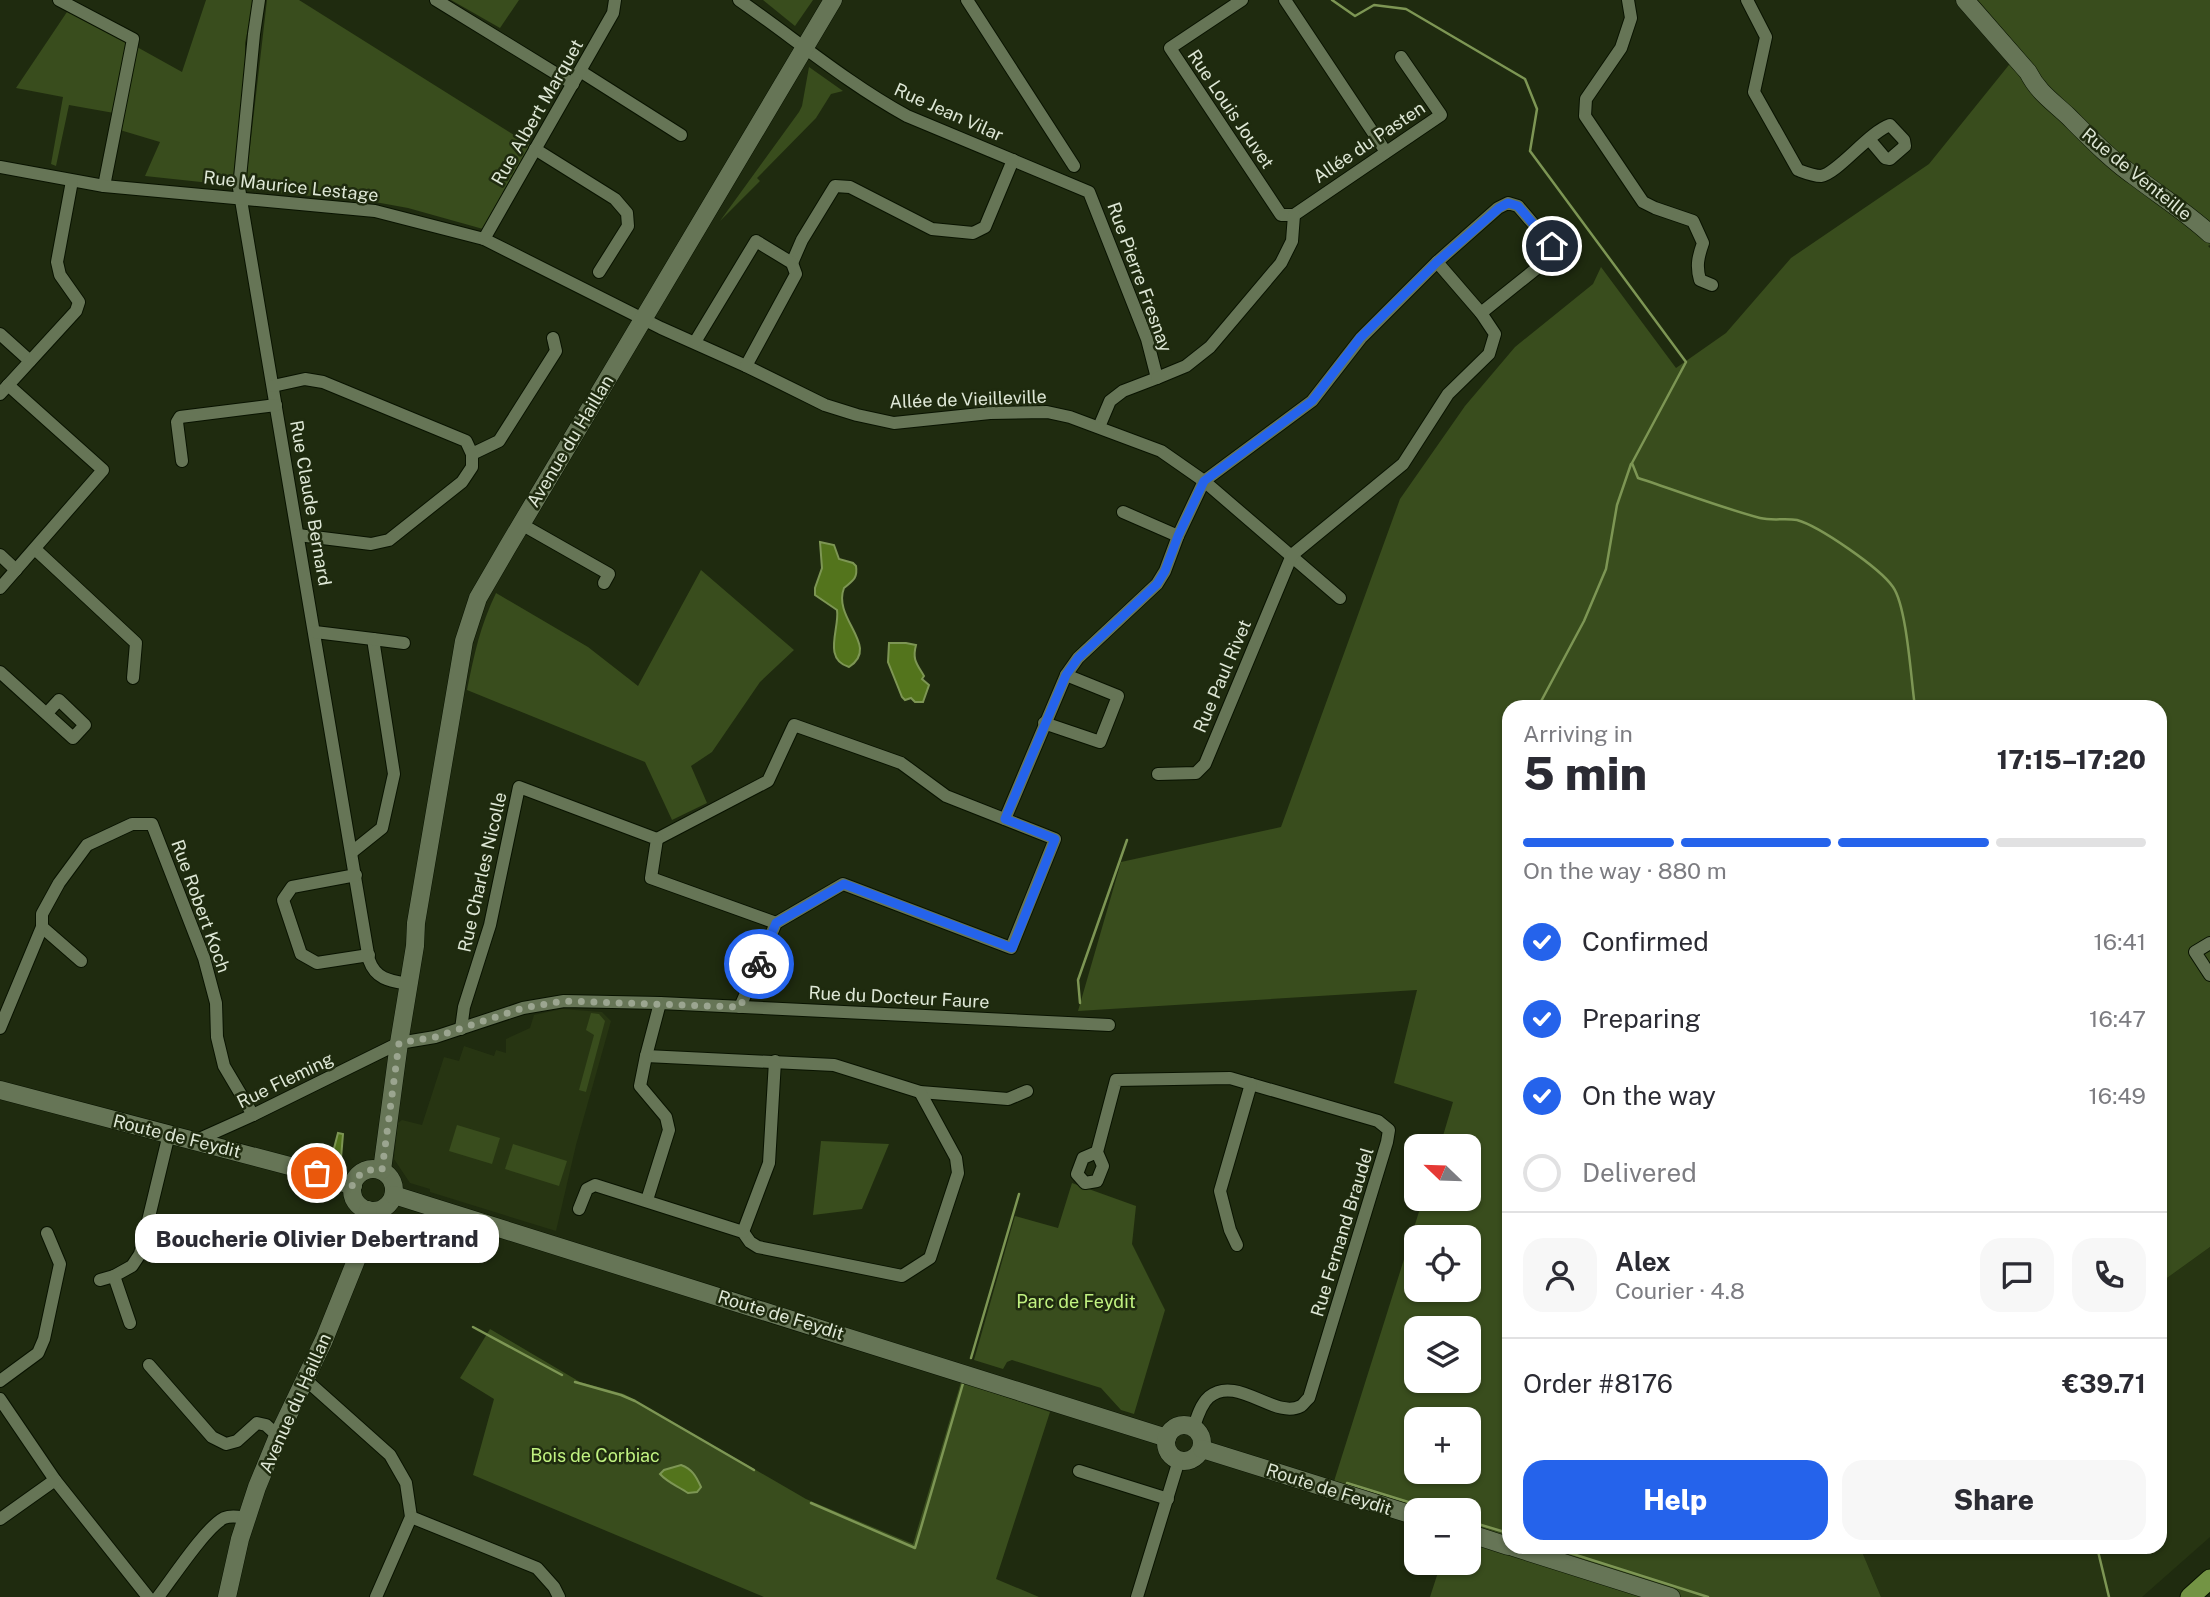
<!DOCTYPE html>
<meta charset="utf-8">
<style>
body{margin:0;font-family:"Public Sans",sans-serif;background:#f7f7f7;color:#2b2b33;height:100vh;display:flex;flex-direction:column;font-size:26px;white-space:nowrap}
*{box-sizing:border-box;margin:0}
p{font-size:23px;color:#7c7c81}
.icon{flex:none;width:38px;height:38px;fill:none;stroke:currentColor;stroke-width:2;stroke-linecap:round;stroke-linejoin:round}
.map{position:relative;flex:1;overflow:hidden}
.details{position:absolute;left:1502px;top:700px;width:665px;height:854px;display:flex;flex-direction:column;background:#fff;border-radius:21px;box-shadow:0 2px 5px #0004}
.details>*{flex:none}
.needle{width:46px;rotate:293deg}
.controls{position:absolute;left:1404px;top:1134px;display:grid;gap:14px}
.controls a{display:grid;place-items:center;width:77px;height:77px;border-radius:14px;background:#fff;box-shadow:0 2px 5px #0004;font-size:35px}
.pin{position:absolute;display:grid;place-items:center;width:60px;height:60px;color:#fff;margin:-30px;border:4px solid #fff;border-radius:50%;box-shadow:0 2px 7px #0007}
.courier{position:absolute;display:grid;place-items:center;width:70px;height:70px;margin:-35px;border:5px solid #2563eb;border-radius:50%;background:#fff;color:#222;box-shadow:0 2px 9px #0007}
.bubble{position:absolute;height:49px;border-radius:21px;background:#fff;box-shadow:0 2px 5px #0004;font-size:23px;font-weight:800;line-height:49px;text-align:center}
.head em{font-style:normal;font-weight:800}
.head div{display:flex;flex-direction:column-reverse}
.head{display:flex;align-items:center;justify-content:space-between;height:119px;padding:0 21px}
h1{font-size:46px;font-weight:800;line-height:52px}
.bar{display:grid;grid-template-columns:repeat(4,1fr);gap:10px 7px;align-content:center;height:84px;padding:0 21px}
.bar i{height:9px;border-radius:5px;background:#e1e1e2}
.bar .current{background:#2563eb}
.bar p{grid-column:span 4}
.line{display:flex;align-items:center;gap:18px;padding:0 21px;border-top:2px solid #e1e1e2}
.line div{flex:1}
.round{display:grid;place-items:center;flex:none;width:74px;height:74px;border-radius:21px;background:#f7f7f7}
ol{padding:0 21px;list-style:none}
li{display:flex;align-items:center;gap:21px;height:77px}
li p{margin-inline-start:auto}
li .icon{padding:7px;border-radius:50%;background:#2563eb;color:#fff;stroke-width:4}
li:last-child{color:#7c7c81}
li i{width:38px;height:38px;border:4px solid #e1e1e2;border-radius:50%}
.action{display:flex;gap:14px;margin-top:auto;padding:14px 21px}
.action a{flex:1;height:80px;border-radius:21px;background:#2563eb;color:#fff;font-size:28px;font-weight:800;line-height:80px;text-align:center}
.action a+a{background:#f7f7f7;color:#2b2b33}
.map>svg:first-child{display:block}
</style>
<div class="map">
<svg width="2210" height="1597" viewBox="0 0 2210 1597">
<rect width="100%" height="100%" fill="#1f2b0f"/>
<g fill="#273512">
<path d="M562,1009L602,1012L611,1021L576,1145L556,1231L430,1192V1189L410,1183L394,1159L398,1123L402,1120L422,1125L444,1057L459,1061L464,1046L494,1056L496,1050L506,1053V1039L530,1028L534,1015Z"/>
<path d="M2210,1247V1537L2142,1597H1881L1860,1547H2160V1283Z"/>
</g>
<g fill="#394d1d" fill-rule="evenodd">
<path d="M206,0H254L245,43V99L234,180L229,185L145,176L160,142L120,130L137,47L182,72Z"/>
<path d="M267,0H299L530,145L483,229L408,208L375,202L245,190Z"/>
<path d="M451,0H519L500,28Z"/>
<path d="M763,0H813L795,26Z"/>
<path d="M1978,0H2210V245L2208,246L2210,248V1247L2160,1283V707H1508V1547H1860L1881,1597H1430L1441,1563H1468V1510H1416V1525L1330,1494L1423,1199H1468V1146H1440L1453,1102L1394,1083L1417,990L1078,1011L1121,862L1281,827L1400,499L1465,406L1515,347L1593,284L1601,267L1676,368L1726,333L1791,258L1929,164L2021,50ZM1416,1237H1468V1290H1416ZM1416,1328H1468V1381H1416ZM1416,1419H1468V1472H1416Z"/>
<path d="M69,9L127,42L114,113L69,105L56,166L51,164L63,97L16,88Z"/>
<path d="M809,67L843,91L831,94L816,118L757,178L760,181L720,221L799,112L802,106Z"/>
<path d="M701,570L794,650L760,682L712,752L691,766L707,803L672,820L645,762L467,690C474,655 480,626 496,593L588,647L638,686Z"/>
<path d="M591,1013L599,1014L605,1021L586,1092L579,1090L594,1035L586,1030Z"/>
<path d="M457,1125L500,1138L492,1164L449,1151Z"/>
<path d="M821,1141L889,1144L862,1209L813,1215Z"/>
<path d="M513,1144L567,1161L559,1186L505,1169Z"/>
<path d="M1072,1183L1136,1206L1132,1244L1165,1310L1134,1414L1121,1410L1101,1388L1012,1360L1007,1362L1003,1369L974,1360L1015,1216L1058,1228Z"/>
<path d="M490,1329L580,1382L624,1394L806,1499L913,1544L961,1382L1050,1412L996,1579L1039,1597H764L473,1475L494,1399L460,1378Z"/>
</g>
<g fill="#53741c" stroke="#7d9654" stroke-width="2">
<path d="M820,542L834,545L839,559L853,563L856,566C858,579 852,581 844,588C832,619 881,646 849,667C822,659 840,628 837,610L815,595V588L822,568Z"/>
<path d="M889,643H906L916,645C912,660 917,664 924,676L922,679L929,685L923,702H915L911,698L905,700L902,697L888,662Z"/>
<path d="M338,1133L343,1134L341,1158L332,1156Z"/>
<path d="M681,1465C692,1469 696,1476 701,1487L697,1492L688,1493C678,1486 668,1483 660,1474L664,1470Z"/>
</g>
<g fill="none" stroke-linecap="round" stroke-linejoin="round">
<g stroke="#7d9654" stroke-width="2.5">
<path d="M1332,0L1355,16L1374,5L1406,9L1525,79L1537,109L1530,151L1686,362L1632,463L1638,478C1678,491 1719,507 1760,518C1772,521 1785,518 1797,520C1819,526 1880,568 1893,587C1907,607 1911,680 1915,707"/>
<path d="M1538,707L1584,621L1606,569L1617,505L1631,464"/>
<path d="M1080,1003L1078,980L1127,840"/>
<path d="M473,1327L562,1375"/>
<path d="M971,1358L1019,1194"/>
<path d="M575,1382L621,1395L635,1401L754,1470"/>
<path d="M1347,1483L1434,1510"/>
<path d="M811,1503L915,1548L964,1380"/>
<path d="M1468,1521L1508,1533"/>
<path d="M1551,1547L1708,1597"/>
<path d="M2097,1547L2109,1597"/>
</g>
<g stroke="#091300" stroke-width="14">
<g id="street">
<path d="M59,0L133,39L104,186"/>
<path d="M259,0L254,34L239,188L369,960C376,980 391,981 409,984"/>
<path d="M436,0L573,84"/>
<path d="M739,0C795,39 847,83 907,116L1089,192L1147,339L1157,378L1123,391L1110,401L1099,427"/>
<path d="M967,0L1074,166"/>
<path d="M1242,0L1170,48L1281,215H1294"/>
<path d="M1285,0L1386,152"/>
<path d="M1628,0L1631,18L1621,48L1586,99L1585,116L1643,202L1655,208L1693,221L1703,243C1698,257 1696,266 1700,280L1712,285"/>
<path d="M1747,0L1766,37L1754,92L1798,170C1806,173 1813,176 1821,176C1837,174 1869,132 1890,125L1904,140L1905,146L1890,159L1885,158L1869,139"/>
<path d="M580,71L681,135"/>
<path d="M535,149L615,199L627,213L628,226L599,272"/>
<path d="M0,167L104,186L375,211L484,239L661,328L746,366L825,405L857,415L894,423L990,413L1047,412L1070,417L1161,451L1204,481L1340,598"/>
<path d="M1294,215L1441,115L1401,57"/>
<path d="M484,239L613,13L615,0"/>
<path d="M1437,262L1481,313"/>
<path d="M792,263L802,240L835,186L850,187L932,229L973,233L985,227L1013,160"/>
<path d="M0,334L30,361"/>
<path d="M695,342L756,241L792,263L796,274L746,366"/>
<path d="M1157,378L1186,366L1210,347L1281,263L1292,241L1294,215"/>
<path d="M273,386L305,379L323,382L466,441L472,454L499,441L556,351L553,338"/>
<path d="M0,394L76,311L79,302L60,275L57,262L72,181"/>
<path d="M182,461L177,422L180,417L276,405"/>
<path d="M1123,512L1178,536"/>
<path d="M521,524L609,574L604,583"/>
<path d="M298,535L371,544L389,540L462,482L472,467V454"/>
<path d="M35,549L136,643L133,678"/>
<path d="M0,555L16,570"/>
<path d="M0,588L103,470L8,385"/>
<path d="M315,632L373,639L394,774L382,828L352,852"/>
<path d="M373,639L404,643"/>
<path d="M0,672L73,738L85,725L59,700L47,713"/>
<path d="M1044,723L1100,742L1118,696L1066,675"/>
<path d="M1005,819L1066,675L1078,658L1157,584L1165,571L1178,536L1204,481L1312,401L1361,338L1437,262L1498,208L1508,203L1518,206L1552,246V253L1547,260L1481,313L1495,334L1489,354L1448,394L1403,464L1292,555L1205,764L1196,773L1158,774"/>
<path d="M657,839L768,781L794,725L901,763L946,796L1055,839L1011,948L843,884L776,923L740,1007"/>
<path d="M356,875L292,887L283,900L301,954L317,963L369,955"/>
<path d="M42,927L81,961"/>
<path d="M2210,943L2195,952L2210,975"/>
<path d="M0,1028L42,927V914L59,883L87,845L132,824H152L204,958L216,1003L217,1037L224,1066L253,1115"/>
<path d="M461,1029L464,1007L490,925L519,787L657,839L651,878L776,923"/>
<path d="M646,1056L834,1065L920,1092L1008,1099L1027,1091"/>
<path d="M195,1141L253,1115L399,1043L435,1037L523,1008L564,1001L660,1003L1109,1025"/>
<path d="M1097,1152L1083,1158L1077,1174L1085,1183L1097,1181L1103,1166L1097,1152L1116,1080L1230,1078L1378,1121L1389,1130L1387,1142L1309,1398C1306,1400 1304,1404 1301,1406C1275,1420 1237,1374 1209,1397C1201,1404 1197,1417 1194,1427"/>
<path d="M647,1200L669,1130L666,1117L640,1086L646,1056L660,1003"/>
<path d="M579,1209L587,1189L595,1185L743,1232L750,1242L758,1247L902,1276L930,1258L958,1173L956,1158L920,1092"/>
<path d="M743,1232L769,1163L775,1061"/>
<path d="M1237,1245L1230,1230L1220,1191L1251,1084"/>
<path d="M100,1280L114,1276"/>
<path d="M130,1323L114,1276L132,1266L140,1254L169,1134"/>
<path d="M149,1365L212,1437L226,1444L237,1441L257,1423L266,1425L278,1436"/>
<path d="M306,1380L390,1455L406,1483L411,1517L376,1597"/>
<path d="M0,1381L38,1353L44,1339L60,1264L47,1233"/>
<path d="M0,1399L55,1480L148,1597"/>
<path d="M1079,1471L1168,1499"/>
<path d="M411,1517L537,1568L554,1587L559,1597"/>
<path d="M0,1519L55,1480"/>
<path d="M158,1597C172,1579 206,1527 224,1518C232,1515 239,1517 247,1518"/>
<path d="M1137,1597L1179,1460"/>
</g>
</g>
<g stroke="#091300" stroke-width="19">
<g id="secondary">
<path d="M1965,0L2028,72C2038,92 2052,101 2068,116C2090,138 2111,160 2137,178C2162,197 2187,213 2210,234"/>
<path d="M0,1090L301,1169L353,1186"/>
<circle cx="373" cy="1190" r="21"/>
<path d="M382,1170L399,1043L415,946L416,923L464,641L478,598L507,548L833,0"/>
<path d="M394,1195L1167,1438"/>
<circle cx="1184" cy="1443" r="18"/>
<path d="M1202,1449L1416,1516"/>
<path d="M1468,1533L1508,1546"/>
<path d="M1513,1547L1671,1597"/>
<path d="M227,1597L240,1539L257,1487L278,1436L324,1340L359,1253L368,1210"/>
</g>
</g>
<g stroke="#091300" stroke-width="21">
<path id="primary" d="M2190,1597L2210,1579"/>
</g>
<use href="#street" stroke="#667556" stroke-width="12"/>
<use href="#secondary" stroke="#667556" stroke-width="18"/>
<use href="#primary" stroke="#739444" stroke-width="19"/>
</g>
<g fill="none" stroke-linecap="round" stroke-linejoin="round">
<path stroke="#9ba590" stroke-width="7" stroke-dasharray="0 12.6" d="M317,1173L352,1186C359,1172 367,1168 382,1170L399,1043L435,1037L523,1008L564,1001L740,1007L759,964"/>
<path stroke="#2563eb" stroke-width="9" d="M759,964L776,923L844,884L1012,948L1055,839L1005,819L1066,675L1078,658L1157,584L1165,571L1178,536L1204,481L1312,401L1360,338L1437,262L1499,208L1508,203L1518,206L1552,246"/>
</g>
<g text-anchor="middle" dominant-baseline="central" stroke-width="5" stroke-linejoin="round" paint-order="stroke">
<g font-size="18" fill="#dee7d6" stroke="#1f2b0f">
<text transform="translate(1231 109) rotate(56)">Rue Louis Jouvet</text>
<text transform="translate(537 112) rotate(-60)">Rue Albert Marquet</text>
<text transform="translate(949 112) rotate(24)">Rue Jean Vilar</text>
<text transform="translate(1369 142) rotate(-34)">Allée du Pasten</text>
<text transform="translate(2137 174) rotate(39)">Rue de Venteille</text>
<text transform="translate(291 186) rotate(6)">Rue Maurice Lestage</text>
<text transform="translate(1140 277) rotate(70)">Rue Pierre Fresnay</text>
<text transform="translate(968 399) rotate(-2)">Allée de Vieilleville</text>
<text transform="translate(570 441) rotate(-59)">Avenue du Haillan</text>
<text transform="translate(311 503) rotate(80)">Rue Claude Bernard</text>
<text transform="translate(1222 676) rotate(-67)">Rue Paul Rivet</text>
<text transform="translate(482 872) rotate(-77)">Rue Charles Nicolle</text>
<text transform="translate(201 906) rotate(70)">Rue Robert Koch</text>
<text transform="translate(899 997) rotate(3)">Rue du Docteur Faure</text>
<text transform="translate(285 1080) rotate(-26)">Rue Fleming</text>
<text transform="translate(177 1136) rotate(14)">Route de Feydit</text>
<text transform="translate(1342 1232) rotate(-73)">Rue Fernand Braudel</text>
<text transform="translate(781 1315) rotate(17)">Route de Feydit</text>
<text transform="translate(295 1403) rotate(-66)">Avenue du Haillan</text>
<text transform="translate(1329 1489) rotate(18)">Route de Feydit</text>
</g>
<g font-size="18" fill="#c1f281" stroke="#1f2b0f">
<text x="1076" y="1301">Parc de Feydit</text>
<text x="595" y="1455">Bois de Corbiac</text>
</g>
</g>
</svg>
<div class="controls">
<a><svg class="needle" viewBox="-14 -14 28 28"><path d="M0-13l5 13h-10z" fill="#e53935"/><path d="M0 13l5-13h-10z" fill="#7c7c81"/></svg></a>
<a><svg class="icon" aria-label="locate" viewBox="0 0 24 24"><circle cx="12" cy="12" r="6"/><path d="M12 2v4M12 18v4M2 12h4M18 12h4"/></svg></a>
<a><svg class="icon" aria-label="layers" viewBox="0 0 24 24"><path d="M12 4l9 5-9 5-9-5zM3 14l9 5 9-5"/></svg></a>
<a>+</a>
<a>−</a>
</div>
<div class="pin" style="left:317px;top:1173px;background:#ea580c"><svg class="icon" aria-label="bag" viewBox="0 0 24 24"><path d="M5 8h14l-1 12H6zM9 8a3 3 0 0 1 6 0"/></svg></div>
<div class="pin" style="left:1552px;top:246px;background:#1f2937"><svg class="icon" aria-label="home" viewBox="0 0 24 24"><path d="M3 11l9-7 9 7M6 9v11h12V9"/></svg></div>
<div class="courier" style="left:759px;top:964px"><svg class="icon" aria-label="bike" viewBox="0 0 24 24"><circle cx="6" cy="16" r="4"/><circle cx="18" cy="16" r="4"/><path d="M6 16l4-8h5l3 8M10 8l3 8H6M13 5h3"/></svg></div>
<div class="bubble" style="left:135px;top:1214px;width:364px">Boucherie Olivier Debertrand</div>
<section class="details">
<div class="head"><div><h1>5 min</h1><p>Arriving in</p></div><em>17:15–17:20</em></div>
<div class="bar"><i class="current"></i><i class="current"></i><i class="current"></i><i></i><p>On the way · 880 m</p></div>
<ol>
<li><svg class="icon" aria-label="check" viewBox="0 0 24 24"><path d="M5 12l5 5 9-10"/></svg>Confirmed<p>16:41</p></li>
<li><svg class="icon" aria-label="check" viewBox="0 0 24 24"><path d="M5 12l5 5 9-10"/></svg>Preparing<p>16:47</p></li>
<li><svg class="icon" aria-label="check" viewBox="0 0 24 24"><path d="M5 12l5 5 9-10"/></svg>On the way<p>16:49</p></li>
<li><i></i>Delivered</li>
</ol>
<div class="line" style="height:126px"><a class="round"><svg class="icon" aria-label="person" viewBox="0 0 24 24"><circle cx="12" cy="8" r="4"/><path d="M4 21q1-7 8-7t8 7"/></svg></a><div><b>Alex</b><p>Courier · 4.8</p></div><a class="round"><svg class="icon" aria-label="chat" viewBox="0 0 24 24"><path d="M4 5h16v11H9l-5 4z"/></svg></a><a class="round"><svg class="icon" aria-label="phone" viewBox="0 0 24 24"><path d="M5 4h4l2 5-3 2q2 4 5 5l2-3 5 2v4C11 20 4 13 5 4z"/></svg></a></div>
<div class="line" style="height:91px"><div>Order #8176</div><b>€39.71</b></div>
<div class="action"><a>Help</a><a>Share</a></div>
</section>
</div>
